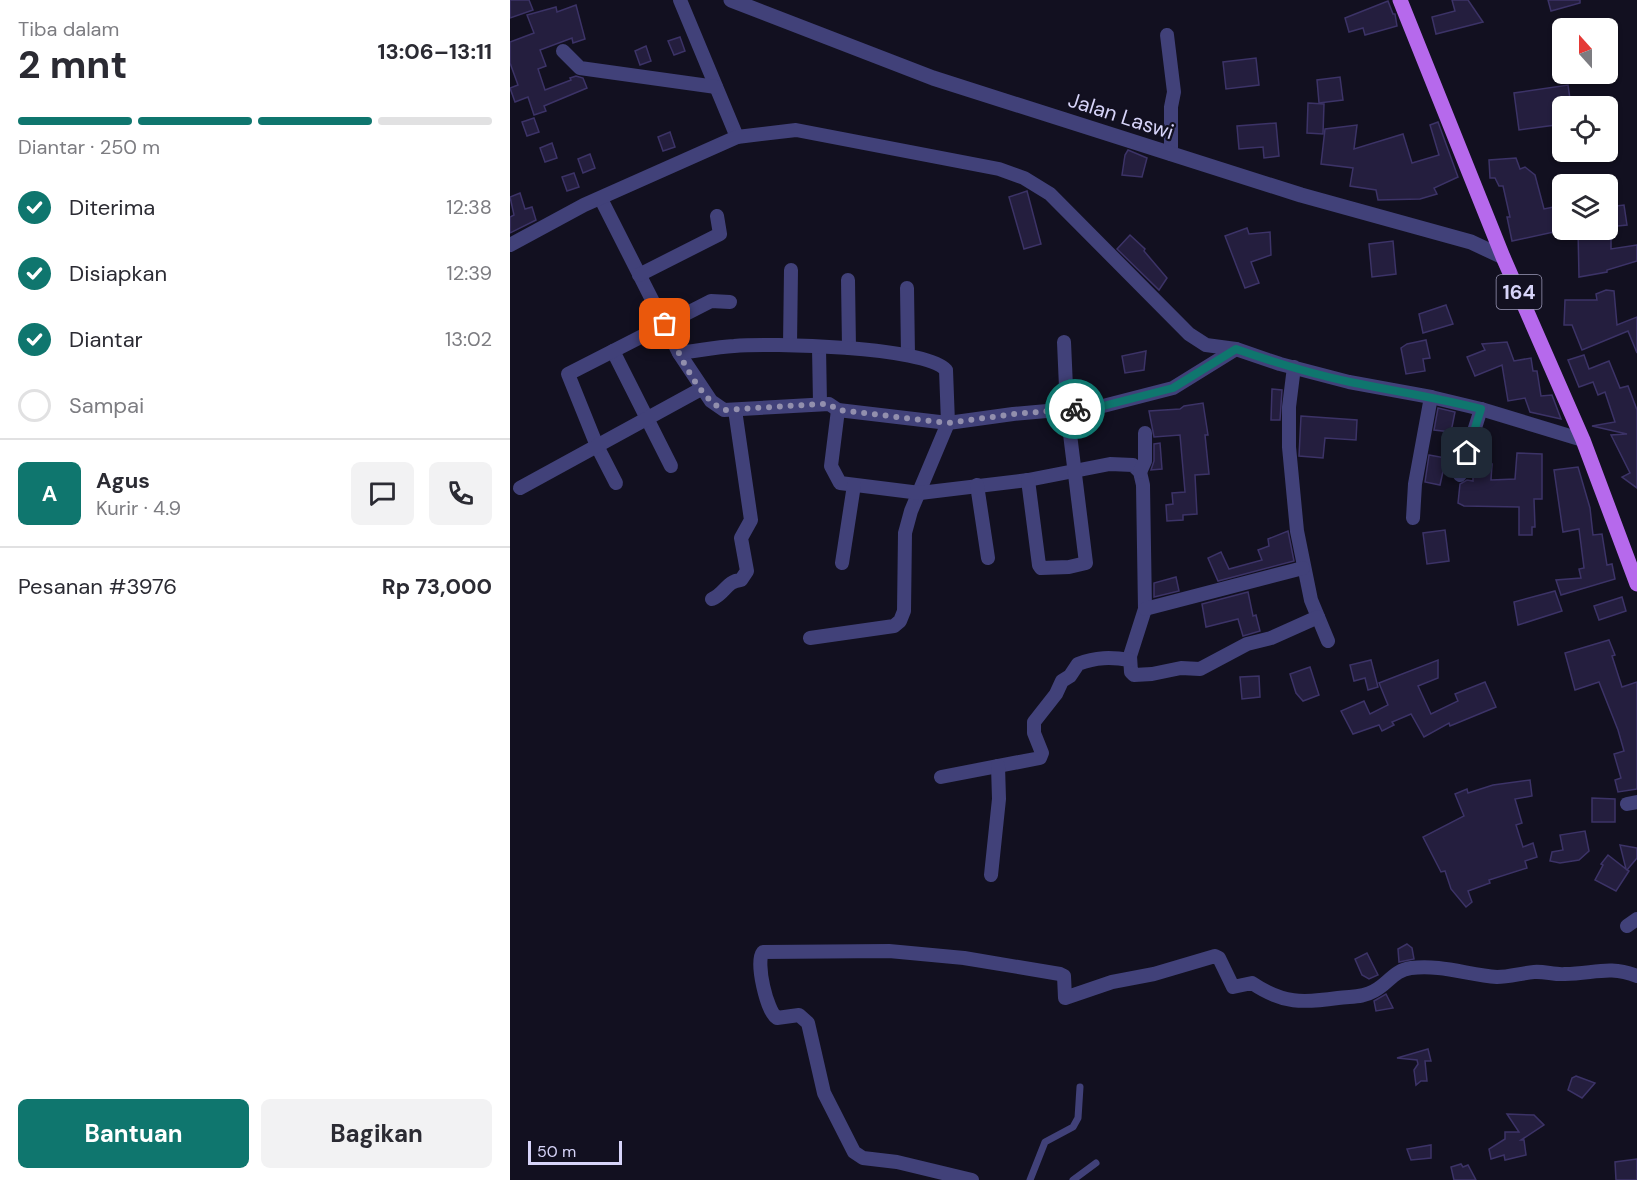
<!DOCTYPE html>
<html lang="id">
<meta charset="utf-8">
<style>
body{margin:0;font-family:"DM Sans",sans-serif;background:#f2f2f3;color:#2b2b33;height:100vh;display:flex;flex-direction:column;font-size:22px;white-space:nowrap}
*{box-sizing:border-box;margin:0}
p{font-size:20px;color:#7c7c81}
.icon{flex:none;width:33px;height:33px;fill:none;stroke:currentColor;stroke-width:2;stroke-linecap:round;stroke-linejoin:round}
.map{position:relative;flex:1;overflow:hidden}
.drawer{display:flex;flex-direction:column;background:#fff;width:510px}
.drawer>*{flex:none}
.needle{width:39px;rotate:339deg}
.tools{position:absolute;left:1042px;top:18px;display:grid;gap:12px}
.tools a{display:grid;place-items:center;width:66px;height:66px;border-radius:9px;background:#fff;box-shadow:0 2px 4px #0004;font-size:30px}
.scale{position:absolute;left:18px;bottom:15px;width:94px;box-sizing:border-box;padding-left:6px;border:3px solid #d7d4f9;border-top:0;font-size:16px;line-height:21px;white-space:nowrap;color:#d7d4f9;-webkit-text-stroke:4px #121020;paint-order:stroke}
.pin{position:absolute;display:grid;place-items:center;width:51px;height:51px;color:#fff;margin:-26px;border-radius:12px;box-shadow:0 3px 9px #0006}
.courier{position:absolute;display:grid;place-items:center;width:60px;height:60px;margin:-30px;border:4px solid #0f766e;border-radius:50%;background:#fff;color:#222;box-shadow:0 2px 8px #0007}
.summary em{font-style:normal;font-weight:700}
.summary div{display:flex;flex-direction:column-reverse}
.summary{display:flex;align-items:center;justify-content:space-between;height:102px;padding:0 18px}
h1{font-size:39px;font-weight:700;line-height:45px}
.bar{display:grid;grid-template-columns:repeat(4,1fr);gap:9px 6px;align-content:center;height:72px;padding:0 18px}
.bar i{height:8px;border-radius:4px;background:#e1e1e2}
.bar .on{background:#0f766e}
.bar p{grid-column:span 4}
.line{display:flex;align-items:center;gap:15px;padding:0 18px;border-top:2px solid #e1e1e2}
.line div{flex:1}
.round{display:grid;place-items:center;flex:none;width:63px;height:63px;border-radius:9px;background:#f2f2f3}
ol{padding:0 18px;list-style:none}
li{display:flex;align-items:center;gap:18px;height:66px}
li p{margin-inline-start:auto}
li .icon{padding:6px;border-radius:50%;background:#0f766e;color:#fff;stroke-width:4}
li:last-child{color:#7c7c81}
li i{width:33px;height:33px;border:3px solid #e1e1e2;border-radius:50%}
.cta{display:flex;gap:12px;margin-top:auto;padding:12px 18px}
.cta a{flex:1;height:69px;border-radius:9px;background:#0f766e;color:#fff;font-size:24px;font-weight:700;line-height:69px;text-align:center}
.cta a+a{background:#f2f2f3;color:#2b2b33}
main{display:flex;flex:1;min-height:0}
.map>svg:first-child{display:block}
</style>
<main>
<section class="drawer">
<div class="summary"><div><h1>2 mnt</h1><p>Tiba dalam</p></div><em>13:06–13:11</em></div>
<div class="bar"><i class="on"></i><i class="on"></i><i class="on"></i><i></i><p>Diantar · 250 m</p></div>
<ol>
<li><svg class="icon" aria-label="check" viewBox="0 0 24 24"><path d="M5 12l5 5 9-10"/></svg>Diterima<p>12:38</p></li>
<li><svg class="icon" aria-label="check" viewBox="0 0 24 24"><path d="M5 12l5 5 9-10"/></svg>Disiapkan<p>12:39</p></li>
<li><svg class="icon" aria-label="check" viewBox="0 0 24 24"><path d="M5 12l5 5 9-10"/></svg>Diantar<p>13:02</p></li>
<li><i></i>Sampai</li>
</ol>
<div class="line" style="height:108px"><b class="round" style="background:#0f766e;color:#fff">A</b><div><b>Agus</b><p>Kurir · 4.9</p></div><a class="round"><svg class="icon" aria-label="chat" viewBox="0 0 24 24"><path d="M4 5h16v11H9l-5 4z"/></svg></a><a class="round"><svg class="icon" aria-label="phone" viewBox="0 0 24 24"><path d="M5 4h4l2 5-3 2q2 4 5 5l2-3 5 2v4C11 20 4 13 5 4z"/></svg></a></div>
<div class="line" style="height:78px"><div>Pesanan #3976</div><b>Rp 73,000</b></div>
<div class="cta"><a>Bantuan</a><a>Bagikan</a></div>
</section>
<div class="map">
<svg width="1127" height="1180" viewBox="0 0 1127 1180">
<rect width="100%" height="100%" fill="#121020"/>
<g fill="#241e3e" stroke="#3c3367" stroke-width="1.5">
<path d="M0,0H19L23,10L0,18Z"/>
<path d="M942,0H958L973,22L926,34L922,17L945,11Z"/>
<path d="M1038,0H1070V3L1041,11Z"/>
<path d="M878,1L883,14H885L887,26L855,35L853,28L839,32L835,18Z"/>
<path d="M66,5L75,39L63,43L62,38L30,50L36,66L28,69L35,90L61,80L60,78L66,76L73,78L77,88L34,106L36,111L24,115L18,97L5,102L0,88L8,85L0,63V42L24,33L17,15L46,7L47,12Z"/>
<path d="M170,37L175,51L164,55L158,41Z"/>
<path d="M136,46L141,61L130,65L125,51Z"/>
<path d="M746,58L749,85L716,89L713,62Z"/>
<path d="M830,77L833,100L809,103L807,80Z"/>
<path d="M1058,85L1061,106H1053V124L1009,130L1004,93Z"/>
<path d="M798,103L814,104L813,134L797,133Z"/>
<path d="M24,118L29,132L17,136L12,122Z"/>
<path d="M928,122L948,177L924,188L927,194L910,199L868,200L866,190L840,186L843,168L811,164L815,129L847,125L844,149L893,134L902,163L929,155L920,125Z"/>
<path d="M766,123L769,156L754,158L753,147L729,149L727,126Z"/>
<path d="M160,132L165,147L153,151L148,137Z"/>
<path d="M42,143L47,158L35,162L30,148Z"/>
<path d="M618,150L637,158L632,177L612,175L615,155Z"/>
<path d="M80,154L85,168L73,173L68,159Z"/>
<path d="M1006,158L1010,169L1015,167L1025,175L1034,209L1049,206L1053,230L1002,241L997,217H1000L993,186H989L985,178H980L979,160Z"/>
<path d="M64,173L69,187L57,191L52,177Z"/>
<path d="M517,191L531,244L514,249L499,197Z"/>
<path d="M10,193L15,209L22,207L26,220L0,233V217L4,215L0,197Z"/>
<path d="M1114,205L1117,225L1098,227V207Z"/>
<path d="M737,228L739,234L760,232L761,255L741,262L749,283L735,288L715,236Z"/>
<path d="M1068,230H1101V249L1127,245V261L1097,270V272L1069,277Z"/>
<path d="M620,235L635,249L634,251L657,278L649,290L607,249Z"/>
<path d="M883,241L886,274L862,277L859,244Z"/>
<path d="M1096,290L1104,291L1107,325L1127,317V353L1118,331L1072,350L1062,325H1054L1055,300H1087L1086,294Z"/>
<path d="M936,305L943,324L913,333L909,314Z"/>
<path d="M916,340L920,358L913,359L915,371L896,374L891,348L897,344Z"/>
<path d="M997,342L1004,361L1021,358L1023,371H1027L1031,396L1042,395L1051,419L1020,412L1015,398L998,401L992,365L965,376L957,357L975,350L972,344Z"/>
<path d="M636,351L634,370L615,373L612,356Z"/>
<path d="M1074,355L1079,369L1099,361L1110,388L1118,386L1127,410V488L1112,477L1120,473L1101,435L1117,434L1082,426L1105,422L1095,392L1088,395L1083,382L1069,387L1058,360Z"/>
<path d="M762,389L772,390L770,420H761Z"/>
<path d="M693,403L698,435H695L699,474L685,475L687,514L673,515V520L657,521L656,505L663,504L662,493L675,492L670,435L644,437L639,411L670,409L674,406Z"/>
<path d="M928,408L945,412L941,432L924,430Z"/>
<path d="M791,416L847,420L846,440L815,438L813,458L789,456Z"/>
<path d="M650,443L652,469L641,470L644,461V444Z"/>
<path d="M1007,453L1032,454V499H1024L1025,527H1022V535H1009V507L954,506L948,503L950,484L957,480L963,481V464H982L981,480L1005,479Z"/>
<path d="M919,455L936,458L930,485L915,482Z"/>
<path d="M1068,467L1080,508L1083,535L1092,534L1097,565L1102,564L1105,579L1051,595L1046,580L1071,578L1069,569L1074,568L1069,529L1053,532L1044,470Z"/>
<path d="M935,530L939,561L917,564L913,533Z"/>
<path d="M778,531L784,561L708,581L698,558L711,552L719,569L752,560L748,550L759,546L758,539Z"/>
<path d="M666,577L669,591L644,597V583Z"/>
<path d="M1045,591L1052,611L1008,625L1004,602Z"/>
<path d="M738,592L743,616L746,615L750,631L733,636L728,619L696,627L692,604Z"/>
<path d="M1112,597L1116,611L1089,620L1084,606Z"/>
<path d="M1099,640L1105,655L1102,656L1112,687L1127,682V789L1108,792L1105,780L1111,778L1104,754L1114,751L1108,730L1089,682L1065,690L1055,653Z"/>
<path d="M861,660L868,687L858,690L855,678L844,681L840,665Z"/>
<path d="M928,660V678L908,686L921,714L948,701L945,694L975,682L986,707L940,726L939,723L914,737L901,714L882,722L884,725L872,731L869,725L843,734L831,711L854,701L860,714L878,705L869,683Z"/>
<path d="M800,667L809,695L793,701L786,693L780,674Z"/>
<path d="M749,676L750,697L732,699L730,677Z"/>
<path d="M1020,780L1022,796L1005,799L1012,823L1006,825L1013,847L1023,843L1027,857L1015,861L1017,868L979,880L980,883L958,891L962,902L956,907L941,889L935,871L931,872L913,837L954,816L945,794L957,789L958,793L983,785Z"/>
<path d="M1082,798L1105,799V822H1082Z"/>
<path d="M1075,831L1079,851L1069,860L1050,863L1040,861L1042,852L1053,850L1050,835Z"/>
<path d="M1110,845L1127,848V858L1117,870L1119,871L1106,891L1085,880L1093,865L1091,864L1098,855L1116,869Z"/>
<path d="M897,944L902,948L904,959L889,962L888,949Z"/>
<path d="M857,953L868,975L859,979L852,975L845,959Z"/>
<path d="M876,994L883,1008L866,1011L864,1001Z"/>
<path d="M918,1049L921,1061H915L917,1081H911L906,1085L904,1070L908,1064L907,1060L887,1058Z"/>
<path d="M1066,1076L1085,1083L1072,1098L1058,1090L1062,1078Z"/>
<path d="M997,1114L1024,1115L1034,1125L1011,1140H1014L1016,1155L995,1160L994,1155L981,1159L979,1149L995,1139V1132H1009Z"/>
<path d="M921,1145V1158L901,1160L897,1149Z"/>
<path d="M1127,1159V1180H1106L1105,1162Z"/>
<path d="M951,1164L953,1167L958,1165L966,1180H944L941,1167Z"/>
</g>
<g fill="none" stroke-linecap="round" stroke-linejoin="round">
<g stroke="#414179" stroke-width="7">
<path d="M520,1180L535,1142L563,1127L568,1118L570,1087"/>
<path d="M563,1180L586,1163"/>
</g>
<g stroke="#414179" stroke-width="14">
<path d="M170,0L227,137"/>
<path d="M657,35L664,92L661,107V154"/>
<path d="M53,51L70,68L206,87"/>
<path d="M91,199L169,353L201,401L214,410L319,404L328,410L438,423L503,414L593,406L663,388L726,349"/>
<path d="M0,245L74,205L227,137L286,130L489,169L514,178L540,194L679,334L696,345L726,349L770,364L839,382L921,397L971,409L1073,440"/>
<path d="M129,275L210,234L207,216"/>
<path d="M338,280L339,348"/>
<path d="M397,288L398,355"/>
<path d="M280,345L281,270"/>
<path d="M309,347L310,404"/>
<path d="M103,351L161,466"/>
<path d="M169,353C187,351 206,347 224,346C259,343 415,346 436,370L438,423L401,511L395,533L394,611L390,621L384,626L300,638"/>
<path d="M784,367L779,407V447L787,531L801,600L818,641"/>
<path d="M328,410L321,466L330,483L410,493L518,480L600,464L623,465L630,472L633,485L635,609L620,656L621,672L624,675L642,674L671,668L690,669L737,644L761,638L808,617"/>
<path d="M630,472L635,461V433"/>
<path d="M950,475L971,409"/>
<path d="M518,480L529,565L531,568L559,567L576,563L557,410L554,342"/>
<path d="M106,483L87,446L58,374L201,301L220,302"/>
<path d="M467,485L478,558"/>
<path d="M10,488L191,389"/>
<path d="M903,518L905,484L921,397"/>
<path d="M332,563L344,485"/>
<path d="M202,599C215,594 216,581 231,580L237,571L231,538L241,520L225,410"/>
<path d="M635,609L793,568"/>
<path d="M431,777L530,758L532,753L524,733V722L546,694L552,681L560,676L568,664C586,657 601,657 620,660"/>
<path d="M1117,804L1127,802"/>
<path d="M481,875L489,799L488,766"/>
<path d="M1117,926L1127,919"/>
<path d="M462,1180L387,1162L353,1158L344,1152L314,1093L298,1023L289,1015L267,1018C257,1012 245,962 253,952L379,951L454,958L550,974L554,976L555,998L602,982L644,974L705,956L709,958L723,987L742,983C773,1004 793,1003 828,998C841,996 852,998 864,991C878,984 884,970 901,968C930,964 959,975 987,977C999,977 1012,973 1024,972C1034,971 1045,975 1055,974C1083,974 1099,965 1127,976"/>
</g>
<path stroke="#414179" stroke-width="15" d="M221,0L423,78L791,195L961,242L993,257"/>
<path stroke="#b669ec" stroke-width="15" d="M890,0L993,257L1073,440L1127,584"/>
</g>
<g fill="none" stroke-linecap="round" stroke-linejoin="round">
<path stroke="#928fad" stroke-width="6" stroke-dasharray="0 10.8" d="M155,324C167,349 188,399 214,410L310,404H319L328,410L438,423L504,414L565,409"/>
<path stroke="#0f766e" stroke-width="8" d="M565,409L593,406L663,388L726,349C763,362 802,374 840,382C884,391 928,398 971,409L957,453"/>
</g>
<g text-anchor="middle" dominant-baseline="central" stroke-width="4.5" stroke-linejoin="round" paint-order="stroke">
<rect fill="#121020" stroke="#9c99b8" stroke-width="1.5" x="986.5" y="275" width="45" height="34" rx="4.5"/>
<g font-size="20" font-weight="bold" fill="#d7d4f9">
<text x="1009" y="292">164</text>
</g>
<g font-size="21" fill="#d7d4f9" stroke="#121020">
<text transform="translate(611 116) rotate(18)">Jalan Laswi</text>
</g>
</g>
</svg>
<div class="tools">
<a><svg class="needle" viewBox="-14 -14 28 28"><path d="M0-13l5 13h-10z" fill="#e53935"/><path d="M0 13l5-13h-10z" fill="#7c7c81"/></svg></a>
<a><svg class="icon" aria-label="locate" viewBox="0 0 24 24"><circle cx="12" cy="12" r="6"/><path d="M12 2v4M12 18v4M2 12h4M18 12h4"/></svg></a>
<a><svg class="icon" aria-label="layers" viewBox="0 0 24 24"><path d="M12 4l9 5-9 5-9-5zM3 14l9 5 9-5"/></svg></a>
</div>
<div class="scale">50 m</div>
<div class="pin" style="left:155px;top:324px;background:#ea580c"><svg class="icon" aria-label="bag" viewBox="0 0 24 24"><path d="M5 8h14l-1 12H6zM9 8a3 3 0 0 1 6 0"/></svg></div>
<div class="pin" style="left:957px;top:453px;background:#1f2937"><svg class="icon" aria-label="home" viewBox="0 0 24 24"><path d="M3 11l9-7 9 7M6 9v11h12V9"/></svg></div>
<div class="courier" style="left:565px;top:409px"><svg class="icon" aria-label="bike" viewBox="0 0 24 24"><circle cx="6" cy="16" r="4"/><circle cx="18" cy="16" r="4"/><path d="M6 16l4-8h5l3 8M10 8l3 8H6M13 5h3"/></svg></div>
</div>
</main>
